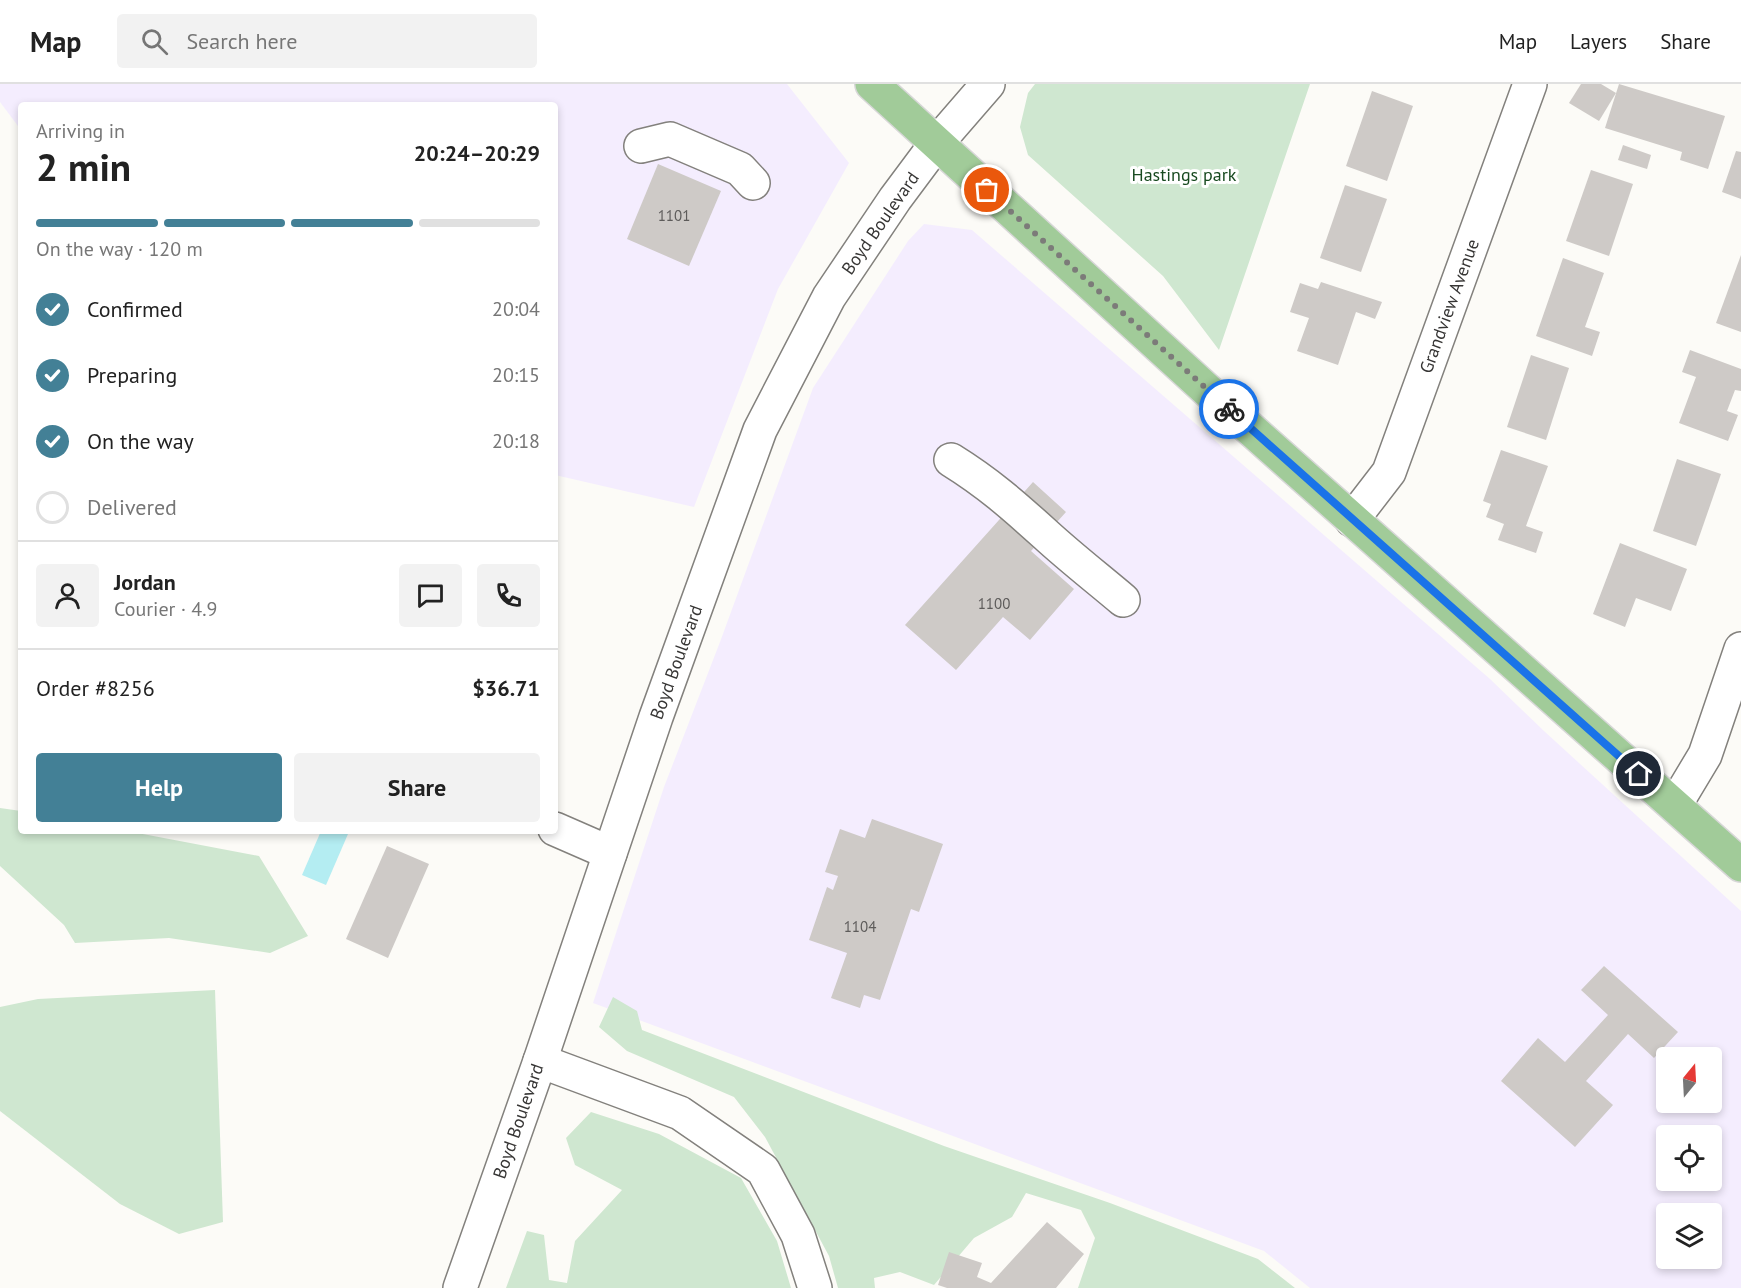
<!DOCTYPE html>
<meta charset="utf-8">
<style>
body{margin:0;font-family:"PT Sans",sans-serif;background:#f2f2f2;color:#222;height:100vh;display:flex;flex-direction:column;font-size:22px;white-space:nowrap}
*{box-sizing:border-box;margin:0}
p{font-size:20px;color:#767676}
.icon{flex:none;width:33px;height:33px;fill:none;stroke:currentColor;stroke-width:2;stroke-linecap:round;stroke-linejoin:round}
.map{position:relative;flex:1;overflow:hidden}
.sheet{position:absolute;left:18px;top:18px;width:540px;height:732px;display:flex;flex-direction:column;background:#fff;border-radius:6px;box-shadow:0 3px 9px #0003}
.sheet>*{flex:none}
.needle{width:39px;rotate:18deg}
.tools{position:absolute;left:1656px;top:963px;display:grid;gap:12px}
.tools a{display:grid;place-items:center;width:66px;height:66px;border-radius:6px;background:#fff;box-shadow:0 3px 9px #0003;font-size:30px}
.pin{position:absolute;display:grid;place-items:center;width:51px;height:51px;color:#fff;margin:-26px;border:3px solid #fff;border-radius:50%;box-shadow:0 2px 6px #0007}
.courier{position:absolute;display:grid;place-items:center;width:60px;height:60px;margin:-30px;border:4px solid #1a73e8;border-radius:50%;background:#fff;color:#222;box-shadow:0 2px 8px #0007}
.overview em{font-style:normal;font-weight:700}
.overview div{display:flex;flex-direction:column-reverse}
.overview{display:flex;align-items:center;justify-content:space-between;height:102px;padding:0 18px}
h1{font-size:39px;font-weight:700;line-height:45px}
.bar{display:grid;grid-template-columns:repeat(4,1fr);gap:9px 6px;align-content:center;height:72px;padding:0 18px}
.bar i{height:8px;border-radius:4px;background:#e0e0e0}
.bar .on{background:#438096}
.bar p{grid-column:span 4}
.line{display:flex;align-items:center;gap:15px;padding:0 18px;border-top:2px solid #e0e0e0}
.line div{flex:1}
.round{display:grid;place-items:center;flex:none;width:63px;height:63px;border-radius:6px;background:#f2f2f2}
ol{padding:0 18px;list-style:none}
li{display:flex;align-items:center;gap:18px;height:66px}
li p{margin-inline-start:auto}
li .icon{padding:6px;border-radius:50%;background:#438096;color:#fff;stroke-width:4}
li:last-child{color:#767676}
li i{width:33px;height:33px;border:3px solid #e0e0e0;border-radius:50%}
.cta{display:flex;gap:12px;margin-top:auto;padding:12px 18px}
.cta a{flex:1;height:69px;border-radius:6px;background:#438096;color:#fff;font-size:24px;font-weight:700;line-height:69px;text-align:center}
.cta a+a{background:#f2f2f2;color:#222}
header{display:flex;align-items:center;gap:36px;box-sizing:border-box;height:84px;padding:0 30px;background:#fff;border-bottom:2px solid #e0e0e0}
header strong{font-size:28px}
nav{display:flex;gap:33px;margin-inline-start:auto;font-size:21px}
.search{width:420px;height:54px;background:#f2f2f2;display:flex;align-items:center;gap:15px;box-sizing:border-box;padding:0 21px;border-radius:6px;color:#767676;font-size:22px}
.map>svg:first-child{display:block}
</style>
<header>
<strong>Map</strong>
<div class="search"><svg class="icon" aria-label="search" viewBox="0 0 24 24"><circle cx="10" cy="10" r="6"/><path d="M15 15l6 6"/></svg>Search here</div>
<nav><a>Map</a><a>Layers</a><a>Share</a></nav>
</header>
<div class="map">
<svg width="1741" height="1204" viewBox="0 0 1741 1204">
<rect width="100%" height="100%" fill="#fcfbf7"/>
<g fill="#f4edfe" fill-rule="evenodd">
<path d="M0,0H787L849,79L778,205L694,423L555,391V21H21V46L0,18Z"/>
<path d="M924,140L972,146L1490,595L1544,647L1741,827V1204H1310L1264,1167L593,919L664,703L720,558L813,304L908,157ZM1666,974H1712V1018H1666ZM1666,1052H1712V1096H1666ZM1666,1130H1712V1174H1666Z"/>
</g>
<g fill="#cfe7d0">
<path d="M1035,0H1310L1219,266L1163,192L1028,71L1020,43L1028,9Z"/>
<path d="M0,724L21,727V747H127L259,772L308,852L270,869L169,854L75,859L64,841L0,782Z"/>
<path d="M215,906L223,1138L179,1150L120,1120L0,1027V923L38,915Z"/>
<path d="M613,913L637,927L642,946L944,1062L1110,1119L1258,1175L1295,1204H1078L1095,1154L1081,1126L1026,1109L1012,1133L974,1154L934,1201L900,1188L874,1194L875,1204H838L829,1172L765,1053L734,1013L627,967L599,943Z"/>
<path d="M591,1028L659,1050L741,1094L777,1157L791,1204H506L527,1147L544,1151L549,1196L567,1199L575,1157L622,1106L575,1081L566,1054Z"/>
</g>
<path fill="#b4edf2" d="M321,747H340L348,750L326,801L302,791Z"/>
<g fill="#cecac7">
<path d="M1581,0H1601L1616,9L1599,37L1569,19Z"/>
<path d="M1619,0L1725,32L1708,85L1680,76L1682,68L1605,44Z"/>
<path d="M1372,7L1413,22L1387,97L1346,82Z"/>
<path d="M1623,61L1651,71L1647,85L1618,76Z"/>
<path d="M1736,67L1741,68V115L1722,108Z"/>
<path d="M658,80L721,107L689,182L627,155Z"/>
<path d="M1591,86L1633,100L1609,172L1566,157Z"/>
<path d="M1345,101L1387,115L1361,188L1320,174Z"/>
<path d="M1741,171V248L1716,239Z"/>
<path d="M1563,174L1604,189L1585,243L1600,248L1592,272L1536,252Z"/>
<path d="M1321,198L1382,218L1375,235L1356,228L1338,281L1297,267L1309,234L1290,228L1300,199L1318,205Z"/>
<path d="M1690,266L1741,285V307L1735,306L1727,327L1738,331L1728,357L1679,339L1696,293L1682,288Z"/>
<path d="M1531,271L1569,284L1546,356L1507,343Z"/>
<path d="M1501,366L1548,382L1526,442L1543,448L1536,469L1498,456L1504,440L1486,433L1491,420L1483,417Z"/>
<path d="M1677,375L1721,390L1696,462L1653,447Z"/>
<path d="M1033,398L1066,428L1031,467L1074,505L1030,556L1003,533L956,586L905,541Z"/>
<path d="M1620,459L1687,485L1671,527L1636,514L1625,543L1593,530Z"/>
<path d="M872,735L943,760L919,828L911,825L880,916L864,911L860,924L831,914L847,869L809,856L827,803L833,806L838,792L825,788L840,745L865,754Z"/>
<path d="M387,762L429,780L388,874L346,855Z"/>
<path d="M1604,882L1678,948L1654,974L1628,950L1586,997L1613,1021L1575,1063L1501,997L1538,954L1565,978L1608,931L1581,906Z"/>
<path d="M1047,1138L1084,1170L1056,1204H947L938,1201L949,1168L982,1179L977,1193L991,1199Z"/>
</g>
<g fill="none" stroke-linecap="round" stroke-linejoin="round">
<g stroke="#83817d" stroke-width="36">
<g id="minor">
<path d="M641,62L670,55L740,85L753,99"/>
<path d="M951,376C988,399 1013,421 1045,450C1070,473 1097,494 1123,516"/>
<path d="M1352,436L1389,388L1530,0"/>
<path d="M1675,721L1705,671L1741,565"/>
<path d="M555,745L610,769"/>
<path d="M540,977L680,1029L763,1086L798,1151L815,1204"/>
<path d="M460,1204L540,977L656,633L760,346L829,213L895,115L936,60L988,0"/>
</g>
</g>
<g stroke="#d7d7d7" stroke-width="36">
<path id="major" d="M872,0L1219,317L1741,781"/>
</g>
<use href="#minor" stroke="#fff" stroke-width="33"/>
<use href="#major" stroke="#a1cb99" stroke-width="33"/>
</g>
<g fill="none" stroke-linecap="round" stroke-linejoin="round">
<path stroke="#7c7b79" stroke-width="6" stroke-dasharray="0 10.8" d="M987,106L1229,325"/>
<path stroke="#1a73e8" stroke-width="8" d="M1229,325L1639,690"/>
</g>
<g text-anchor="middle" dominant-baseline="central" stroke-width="6" stroke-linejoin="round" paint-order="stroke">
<g font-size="15" fill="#5d5b5a">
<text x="674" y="131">1101</text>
<text x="994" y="519">1100</text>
<text x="860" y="842">1104</text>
</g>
<g font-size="18" fill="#184a20" stroke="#fff">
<text x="1184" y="90">Hastings park</text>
</g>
<g font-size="18" fill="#373635" stroke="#fff">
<text transform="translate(880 139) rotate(-55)">Boyd Boulevard</text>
<text transform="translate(1449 222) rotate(-70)">Grandview Avenue</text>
<text transform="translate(676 578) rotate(-70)">Boyd Boulevard</text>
<text transform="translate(518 1037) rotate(-71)">Boyd Boulevard</text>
</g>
</g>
</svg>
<div class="tools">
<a><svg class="needle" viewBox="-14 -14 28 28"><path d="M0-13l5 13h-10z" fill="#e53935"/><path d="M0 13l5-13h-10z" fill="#767676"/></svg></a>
<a><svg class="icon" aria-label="locate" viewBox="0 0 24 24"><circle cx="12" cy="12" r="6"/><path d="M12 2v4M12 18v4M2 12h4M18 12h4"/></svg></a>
<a><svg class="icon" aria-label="layers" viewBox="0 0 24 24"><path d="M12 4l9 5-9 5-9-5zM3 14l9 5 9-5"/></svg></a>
</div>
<div class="pin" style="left:987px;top:106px;background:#ea580c"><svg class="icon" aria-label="bag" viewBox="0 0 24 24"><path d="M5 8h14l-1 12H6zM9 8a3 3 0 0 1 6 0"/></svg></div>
<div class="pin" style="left:1639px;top:690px;background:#1f2937"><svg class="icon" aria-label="home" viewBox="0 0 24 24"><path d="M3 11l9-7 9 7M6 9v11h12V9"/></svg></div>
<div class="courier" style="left:1229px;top:325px"><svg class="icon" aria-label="bike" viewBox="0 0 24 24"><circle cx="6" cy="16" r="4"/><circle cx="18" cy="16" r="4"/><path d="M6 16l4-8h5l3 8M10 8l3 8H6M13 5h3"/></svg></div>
<section class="sheet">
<div class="overview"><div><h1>2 min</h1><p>Arriving in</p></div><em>20:24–20:29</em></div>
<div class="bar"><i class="on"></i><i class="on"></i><i class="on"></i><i></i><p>On the way · 120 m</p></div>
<ol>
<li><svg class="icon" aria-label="check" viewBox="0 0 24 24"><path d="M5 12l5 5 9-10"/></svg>Confirmed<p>20:04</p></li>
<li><svg class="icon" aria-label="check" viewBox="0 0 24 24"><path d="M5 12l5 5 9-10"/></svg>Preparing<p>20:15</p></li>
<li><svg class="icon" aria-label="check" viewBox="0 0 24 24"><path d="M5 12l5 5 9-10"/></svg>On the way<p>20:18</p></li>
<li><i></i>Delivered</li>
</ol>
<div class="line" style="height:108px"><a class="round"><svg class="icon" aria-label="person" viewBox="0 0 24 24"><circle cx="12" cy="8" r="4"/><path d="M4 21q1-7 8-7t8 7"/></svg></a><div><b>Jordan</b><p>Courier · 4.9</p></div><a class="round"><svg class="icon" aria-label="chat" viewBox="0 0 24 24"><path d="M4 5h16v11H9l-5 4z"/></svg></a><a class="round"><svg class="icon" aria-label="phone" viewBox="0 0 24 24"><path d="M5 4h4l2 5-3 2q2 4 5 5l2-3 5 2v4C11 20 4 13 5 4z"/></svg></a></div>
<div class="line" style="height:78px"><div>Order #8256</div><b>$36.71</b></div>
<div class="cta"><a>Help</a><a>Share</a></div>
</section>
</div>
